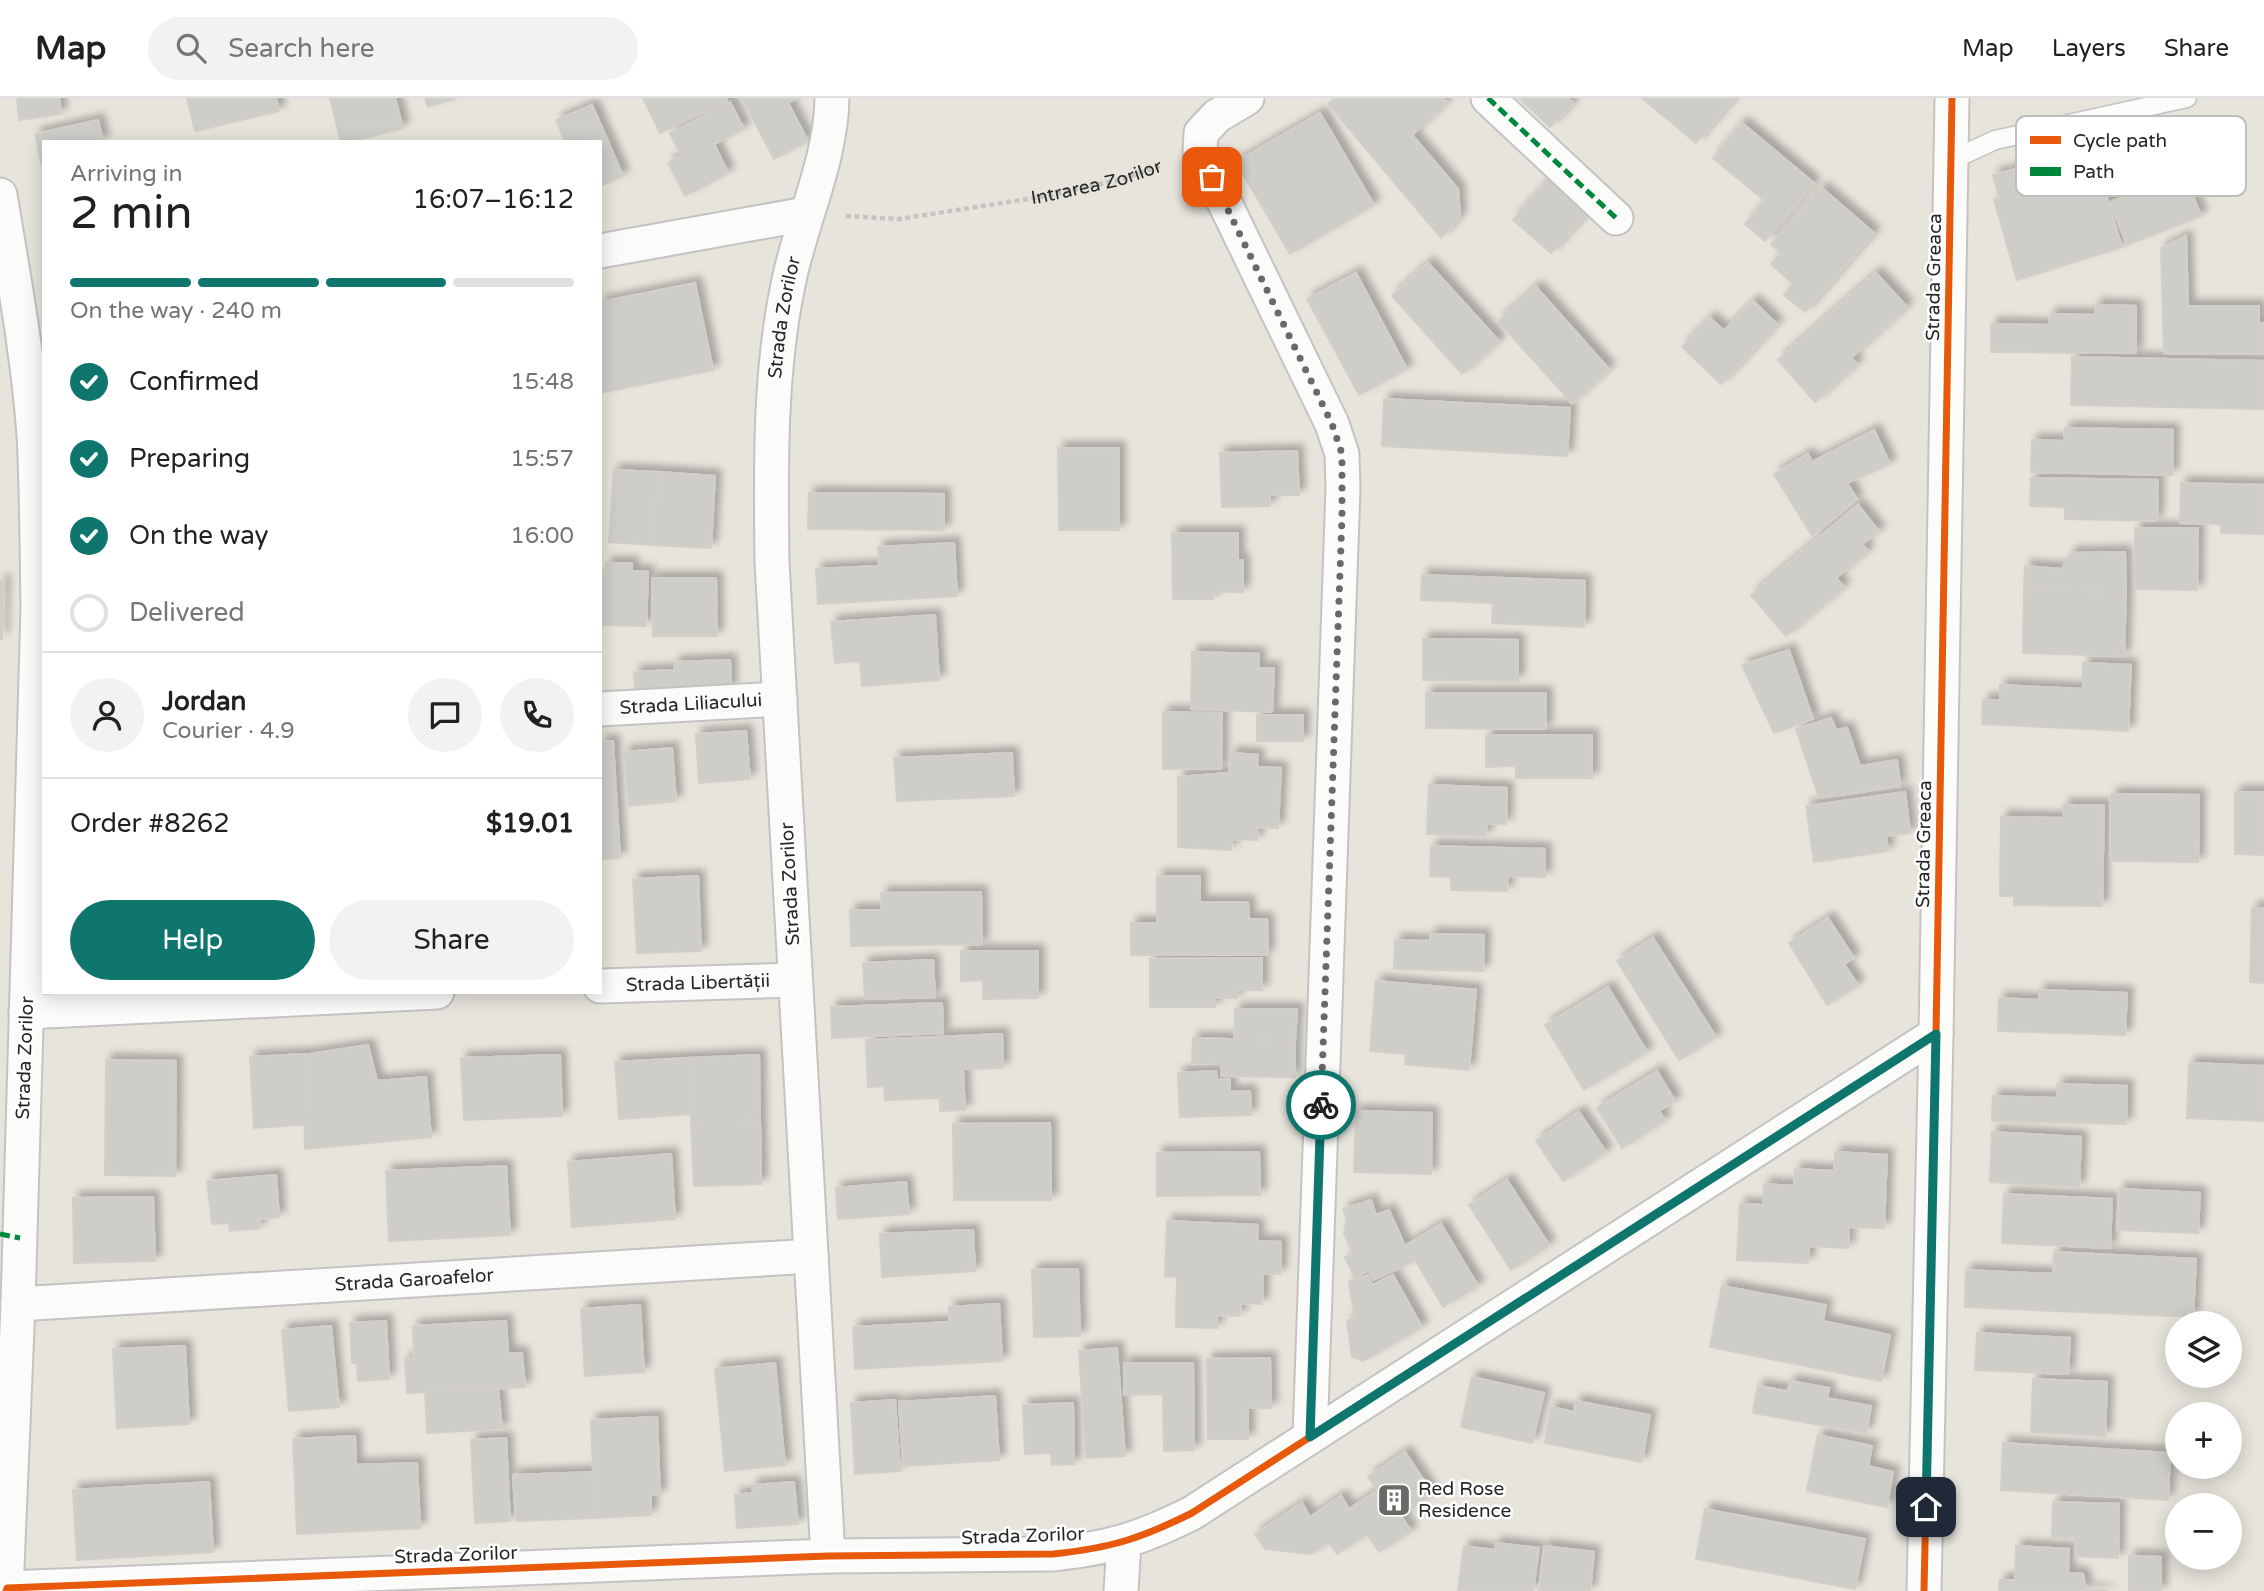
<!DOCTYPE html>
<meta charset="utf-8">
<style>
body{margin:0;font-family:"Varela Round",sans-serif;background:#f2f2f2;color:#202124;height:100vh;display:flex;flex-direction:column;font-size:26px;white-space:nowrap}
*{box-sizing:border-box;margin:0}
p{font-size:23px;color:#757577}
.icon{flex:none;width:38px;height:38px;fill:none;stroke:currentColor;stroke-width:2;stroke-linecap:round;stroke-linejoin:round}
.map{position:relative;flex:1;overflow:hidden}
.side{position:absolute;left:42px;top:42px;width:560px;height:854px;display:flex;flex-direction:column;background:#fff;border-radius:0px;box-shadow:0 4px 18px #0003}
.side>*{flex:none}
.tools{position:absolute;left:2165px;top:1213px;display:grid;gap:14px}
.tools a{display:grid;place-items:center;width:77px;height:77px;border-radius:50%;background:#fff;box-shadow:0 4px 18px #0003;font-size:35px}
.pin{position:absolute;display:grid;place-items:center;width:60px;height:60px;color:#fff;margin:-30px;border-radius:14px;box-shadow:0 4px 10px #0006}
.courier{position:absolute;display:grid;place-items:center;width:70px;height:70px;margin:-35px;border:5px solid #0f766e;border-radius:50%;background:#fff;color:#222;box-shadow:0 2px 9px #0007}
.overview em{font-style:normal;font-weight:600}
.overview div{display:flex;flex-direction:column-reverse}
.overview{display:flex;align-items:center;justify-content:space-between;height:119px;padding:0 28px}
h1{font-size:46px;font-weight:600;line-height:52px}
.bar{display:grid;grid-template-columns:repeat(4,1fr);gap:10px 7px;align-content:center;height:84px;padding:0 28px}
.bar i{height:9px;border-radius:5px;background:#e0e0e0}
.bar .active{background:#0f766e}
.bar p{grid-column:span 4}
.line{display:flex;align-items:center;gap:18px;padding:0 28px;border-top:2px solid #e0e0e0}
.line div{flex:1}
.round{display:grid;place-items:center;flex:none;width:74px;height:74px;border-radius:37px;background:#f2f2f2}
ol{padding:0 28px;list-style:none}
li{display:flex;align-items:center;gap:21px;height:77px}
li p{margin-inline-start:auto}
li .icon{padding:7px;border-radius:50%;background:#0f766e;color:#fff;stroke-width:4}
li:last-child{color:#757577}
li i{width:38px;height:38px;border:4px solid #e0e0e0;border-radius:50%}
.cta{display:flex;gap:14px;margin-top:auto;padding:14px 28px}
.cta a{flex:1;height:80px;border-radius:42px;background:#0f766e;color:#fff;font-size:28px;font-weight:600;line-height:80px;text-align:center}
.cta a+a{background:#f2f2f2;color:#202124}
header{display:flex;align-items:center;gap:42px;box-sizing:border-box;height:98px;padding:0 35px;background:#fff;border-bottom:2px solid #e0e0e0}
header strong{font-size:33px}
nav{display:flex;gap:38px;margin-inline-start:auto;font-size:24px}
.search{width:490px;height:63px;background:#f2f2f2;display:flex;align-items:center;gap:18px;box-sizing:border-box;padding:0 24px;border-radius:38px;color:#757577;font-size:26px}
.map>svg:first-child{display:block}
</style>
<header>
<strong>Map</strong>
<div class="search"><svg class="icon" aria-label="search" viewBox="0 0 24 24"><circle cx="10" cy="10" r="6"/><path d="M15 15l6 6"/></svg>Search here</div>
<nav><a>Map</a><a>Layers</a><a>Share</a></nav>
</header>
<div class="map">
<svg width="2264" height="1493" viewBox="0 0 2264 1493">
<defs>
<filter id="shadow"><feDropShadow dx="6" dy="-6" stdDeviation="3.5" flood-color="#0004"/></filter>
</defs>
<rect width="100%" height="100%" fill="#e7e4dc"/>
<g fill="#cfcdc8" stroke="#d2cfc8" stroke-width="2" filter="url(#shadow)">
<path d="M17,0H59L61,16L19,22Z"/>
<path d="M187,0H276L279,13L195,33Z"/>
<path d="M330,0H395L403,30L350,44H341Z"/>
<path d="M425,0H456L428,9Z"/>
<path d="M643,0H726L727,3L660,35Z"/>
<path d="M742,0H797L788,5L808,43L774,61Z"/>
<path d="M1336,0H1443L1447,4L1412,37L1458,91L1460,119L1441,140L1328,6Z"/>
<path d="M1519,0H1568L1573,5L1550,29Z"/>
<path d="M1642,0H1731L1733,2L1696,45Z"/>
<path d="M730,4L744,31L714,46L728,75L685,98L668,65L681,58L670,35Z"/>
<path d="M592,7L623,78L600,88V44H565L556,22Z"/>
<path d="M1320,15L1374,107L1290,156L1236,64Z"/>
<path d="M98,22L103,44H44V77L35,36Z"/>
<path d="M1742,25L1814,85L1765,143L1745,126L1765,103L1713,60Z"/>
<path d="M2110,47L2117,64L2098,71L2122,149L2017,182L1994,101L1999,100L1993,77Z"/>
<path d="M1551,79L1589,113L1551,155L1513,122Z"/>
<path d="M2172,81L2178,95L2190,91L2201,118L2127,147L2110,104Z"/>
<path d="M1822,90L1874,135L1805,214L1784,197L1793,186L1771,166L1781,155L1771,147Z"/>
<path d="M2186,138L2188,208H2259V225H2264V256L2164,255L2161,150Z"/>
<path d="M1428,165L1499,243L1462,276L1392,198Z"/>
<path d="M1356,175L1407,271L1359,297L1307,201Z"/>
<path d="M1876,175L1907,209L1851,260L1857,266L1815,304L1778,262Z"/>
<path d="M695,185L713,272L600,295V204Z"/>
<path d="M1536,189L1609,271L1572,305L1498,223Z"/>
<path d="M1753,203L1777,226L1721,286L1682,249L1710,220L1724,233Z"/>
<path d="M2095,207L2136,208V255L1991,254V226L2049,227L2050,216L2095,217Z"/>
<path d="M2072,259L2264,263V311L2071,307Z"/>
<path d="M1384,301L1570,310L1567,358L1382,348Z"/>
<path d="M2065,330L2173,332L2172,377L2031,374L2032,342L2064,343Z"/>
<path d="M1874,332L1890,366L1847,385L1857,401L1812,438L1774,376L1808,356L1812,364Z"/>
<path d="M1058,350H1119V432H1059Z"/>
<path d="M1297,353L1299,397H1270V408L1222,409L1220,355Z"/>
<path d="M614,372L658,374L653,447L609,444Z"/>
<path d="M658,374L715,378L711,450L653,447Z"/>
<path d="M2031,380L2158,382L2157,423L2065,421V409L2030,408Z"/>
<path d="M2181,385L2264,387V436L2221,435V426L2180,425Z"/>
<path d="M809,395L944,396V432L808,431Z"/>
<path d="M1858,407L1879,433L1862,446L1868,453L1836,480L1844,489L1786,538L1751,497Z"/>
<path d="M2135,430H2198L2197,492L2134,491Z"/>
<path d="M1172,435H1238V462H1243V494H1213V501H1173Z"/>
<path d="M954,445L957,498L818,506L816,471L879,468L878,449Z"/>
<path d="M2125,454L2126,495L2024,492L2025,468L2062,471L2071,455Z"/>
<path d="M606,465H632V473L648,474L646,528L600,527V477L606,478Z"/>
<path d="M1422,477L1585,483L1584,529L1492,525L1493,505L1421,502Z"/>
<path d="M652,480H716L717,538H653Z"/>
<path d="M0,483H4L2,541H0Z"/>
<path d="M2024,492L2126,495L2124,558L2023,555Z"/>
<path d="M935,517L939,582L862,588L860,563L835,565L831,524Z"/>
<path d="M1423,541L1518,542V583L1423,582Z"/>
<path d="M1789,552L1813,621L1774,635L1742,567Z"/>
<path d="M1192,554L1259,556L1258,570H1274L1272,614L1191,611Z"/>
<path d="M730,562L731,591L635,594L634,574L675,572L674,564Z"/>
<path d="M2083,565L2131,567L2128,633L1982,626L1983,602H2000V587L2083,591Z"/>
<path d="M1426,595H1546V631L1426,630Z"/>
<path d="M1163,614L1222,615L1221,671H1163Z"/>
<rect x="1257" y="617" width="46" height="26"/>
<path d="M1831,620L1836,632L1847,630L1860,668L1897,662L1900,688L1819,700L1796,631Z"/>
<path d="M746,633L750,681L699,685L696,636Z"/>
<path d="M1486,637H1592V680H1516V668L1486,669Z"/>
<path d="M613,643L620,760L600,761V644Z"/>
<path d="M672,650L676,703L629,708L624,654Z"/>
<path d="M1012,655L1014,698L897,703L894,660Z"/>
<path d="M1231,655L1258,657L1257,669L1281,670L1278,730L1258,729L1257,742L1232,741L1231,752L1178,749V679L1229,675Z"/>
<path d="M1429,687L1507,690L1506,726L1487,725L1486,738L1427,736Z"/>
<path d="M1905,694L1910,735L1886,738L1888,753L1814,764L1806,708Z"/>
<path d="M2235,694H2264V757L2235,756Z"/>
<path d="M2111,696L2199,697L2198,764L2110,763Z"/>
<path d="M2063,707H2104L2102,808L2014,807V798H2000L2001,719L2064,720Z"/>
<path d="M1431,748L1545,751V779L1508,778L1507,793L1451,792V779L1430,778Z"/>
<path d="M698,778L701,853L637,855L633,781Z"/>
<path d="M1157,778H1200V804H1248L1249,821H1267L1268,857H1131V825H1157Z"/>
<path d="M981,794L982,846L851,848L850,812H882L881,795Z"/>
<path d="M2252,810H2264V885L2250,884Z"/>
<path d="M1828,820L1854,860L1844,866L1858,887L1827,907L1789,845Z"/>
<path d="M1430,836L1484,837L1483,873L1394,871L1395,842L1430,843Z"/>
<path d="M1653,840L1716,939L1679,962L1617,863Z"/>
<path d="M961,853H1038V900L983,901V882L961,883Z"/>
<path d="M1262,860V892H1237V900H1215V909H1150V861Z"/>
<path d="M933,862L935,899L865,901L863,865Z"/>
<path d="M1376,883L1476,892L1469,972L1405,966L1406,956L1370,953Z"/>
<path d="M1608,889L1647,954L1584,992L1545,927Z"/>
<path d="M2039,892L2127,895L2125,937L1998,933L1999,900L2039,902Z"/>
<path d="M942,905L943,935L832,940L831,909Z"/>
<path d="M1235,911H1297L1295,943L1234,941Z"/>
<path d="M1002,936L1003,970L963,971L965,1012L940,1013V1000L885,1002L884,988L868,989L866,942Z"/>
<path d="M1193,940L1295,943V979L1221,978L1222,966L1192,965Z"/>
<path d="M368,947L377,983L426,979L431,1039L305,1051L303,957Z"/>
<path d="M306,956L310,1026L254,1030L250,959Z"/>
<path d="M560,957L562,1018L464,1022L461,960Z"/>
<path d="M759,957L760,1022L691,1023L688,960Z"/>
<path d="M688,960L692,1016L619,1021L615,964Z"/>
<path d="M106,962L176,963L175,1078L105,1077Z"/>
<path d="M2189,965L2264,968V1023L2187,1020Z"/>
<path d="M1216,973L1217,981H1230V994L1250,993L1251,1017L1180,1019L1178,975Z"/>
<path d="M1657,973L1675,1003L1659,1013L1665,1022L1622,1050L1597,1010Z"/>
<path d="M2057,986L2127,988L2126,1026L1992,1023L1993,998L2057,1000Z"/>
<path d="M1356,1013L1432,1015L1431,1076L1354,1074Z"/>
<path d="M1579,1014L1606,1054L1563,1083L1536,1043Z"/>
<path d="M760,1022L761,1086L694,1088L691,1023Z"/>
<path d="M1050,1025L1051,1102H954L953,1026Z"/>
<path d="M1992,1034L2081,1039L2079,1089L1990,1084Z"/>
<path d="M1259,1054L1260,1097L1157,1098V1055Z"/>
<path d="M1835,1054L1887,1057L1884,1130L1849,1129L1848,1150L1809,1148L1808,1165L1737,1162L1740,1106L1763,1107L1764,1086L1794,1088L1795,1071L1834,1073Z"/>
<path d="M671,1056L675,1121L572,1129L568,1064Z"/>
<path d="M506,1068L510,1137L389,1143L386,1073Z"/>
<path d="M276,1077L279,1119L259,1121L260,1130L230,1133L229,1125L212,1126L207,1083Z"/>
<path d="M1507,1082L1549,1147L1511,1172L1469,1107Z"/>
<path d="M906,1084L909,1116L838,1121L836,1090Z"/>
<path d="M2119,1091L2200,1095L2198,1135L2117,1132Z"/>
<path d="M2004,1096L2112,1101L2110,1150L2002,1145Z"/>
<path d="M153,1099L155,1163L74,1165L73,1100Z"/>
<path d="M1371,1102L1376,1117L1389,1112L1412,1164L1373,1182L1369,1172L1355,1180L1345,1159L1353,1156L1344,1135L1347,1120L1343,1111Z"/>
<path d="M1167,1123L1258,1127L1257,1143L1281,1144L1280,1176H1263L1262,1206L1241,1205L1240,1218L1217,1217V1230L1176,1229L1177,1179L1165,1178Z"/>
<path d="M1441,1126L1478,1188L1443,1209L1406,1147Z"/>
<path d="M973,1132L975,1173L882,1179L880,1136Z"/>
<path d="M2054,1154L2196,1161L2193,1219L1965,1209L1966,1172L2053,1176Z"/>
<path d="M1078,1171L1080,1238L1034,1239L1032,1172Z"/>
<path d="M1368,1177L1372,1187L1393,1177L1422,1229L1363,1263L1352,1259L1347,1222H1355L1349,1184Z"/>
<path d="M1722,1188L1826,1207L1823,1223L1890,1237L1881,1283L1710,1249Z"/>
<path d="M999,1206L1002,1263L855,1271L853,1229L950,1224L949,1209Z"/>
<path d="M640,1207L644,1274L585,1278L581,1211Z"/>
<path d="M386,1223L389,1281L358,1283L357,1265H352L350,1225Z"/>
<path d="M506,1223L508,1255H522L525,1289L407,1295L405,1260H414L413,1228Z"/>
<path d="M331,1228L339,1309L289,1313L282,1232Z"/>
<path d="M1977,1235L2070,1240L2068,1276L1975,1272Z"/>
<path d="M185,1248L189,1326L117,1330L113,1251Z"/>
<path d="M1117,1250L1125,1358L1086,1360L1079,1253Z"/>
<path d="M1270,1260L1271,1310H1248V1341H1208L1207,1261Z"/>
<path d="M775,1265L785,1367L725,1373L715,1271Z"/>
<path d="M1124,1265H1193L1194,1352L1164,1353L1163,1296L1124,1297Z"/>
<path d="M1472,1279L1544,1295L1532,1345L1461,1329Z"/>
<path d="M2033,1281L2107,1284L2105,1338L2031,1334Z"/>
<path d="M1790,1283L1829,1290L1827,1300L1871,1308L1866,1335L1753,1315L1758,1288L1788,1293Z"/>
<path d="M498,1291L502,1331L427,1335L425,1294Z"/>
<path d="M995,1298L999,1362L903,1368L899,1304Z"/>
<path d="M895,1302L900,1373L855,1376L851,1305Z"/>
<path d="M1576,1303L1650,1317L1642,1364L1545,1345L1551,1309L1574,1314Z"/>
<path d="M1073,1305L1074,1366L1052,1367L1051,1355L1025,1356L1023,1307Z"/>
<path d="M657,1319L660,1397H651V1417L595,1420L591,1322Z"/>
<path d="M1818,1337L1872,1348L1868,1368L1893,1374L1887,1409L1807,1393Z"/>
<path d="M355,1338L356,1367L417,1365L420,1430L297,1436L293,1341Z"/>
<path d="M506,1340L510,1423L475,1425L471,1342Z"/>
<path d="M2003,1345L2170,1355L2168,1402L2001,1392Z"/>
<path d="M1405,1354L1433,1396L1401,1418L1411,1433L1379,1454L1367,1436L1337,1456L1328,1444L1311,1456L1265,1451L1255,1436L1302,1405L1310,1419L1341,1398L1349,1411L1378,1392L1368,1379Z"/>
<path d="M593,1374L595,1420L516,1423L513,1377Z"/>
<path d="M209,1384L213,1454L77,1462L73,1392Z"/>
<path d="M794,1384L798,1426L737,1430L735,1397L753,1395L752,1387Z"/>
<path d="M2053,1404L2119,1406L2118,1460L2075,1458V1439H2052Z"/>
<path d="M1705,1411L1865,1441L1855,1491L1696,1461Z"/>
<path d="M1496,1445L1539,1450L1533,1493H1458L1464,1448L1495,1452Z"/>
<path d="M1544,1448L1594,1454L1590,1493H1539Z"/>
<path d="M2016,1448L2069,1451L2068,1475L2083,1476L2086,1491L2109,1493H1999L2000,1482H2015Z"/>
<path d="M2129,1458L2161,1459V1493H2129Z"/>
</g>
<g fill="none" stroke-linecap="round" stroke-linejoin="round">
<g stroke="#c4c2c2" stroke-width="21">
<path id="service" d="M1952,62L1995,42L2187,0"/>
</g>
<g stroke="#c4c2c2" stroke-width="37">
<g id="minor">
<path d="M1247,0L1217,18L1201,35L1200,54L1332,326L1342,356L1343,390L1310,1339"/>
<path d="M1488,0L1616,120"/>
<path d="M0,97C13,176 28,256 34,337C37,394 37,452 38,509L18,1206L6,1493"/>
<path d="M600,153L806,116"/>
<path id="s2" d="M600,611L780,601"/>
<path id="s3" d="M600,888L794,882"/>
<path d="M26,914L437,894"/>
<path id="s4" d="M18,1206L811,1158"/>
<path id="s5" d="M828,1458L772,464C771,372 769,278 788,187C800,125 831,64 832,0"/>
<path d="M7,1490L828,1458L1053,1456C1110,1450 1140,1441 1192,1415L1936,936"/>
<path d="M1121,1493L1124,1445"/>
<path d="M1924,1493L1936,936L1952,0"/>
</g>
</g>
<path stroke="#c5c4c3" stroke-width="4.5" stroke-dasharray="5 3.5" stroke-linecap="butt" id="s1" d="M846,118L900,121L1040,99L1119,82L1163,67"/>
<use href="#service" stroke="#fbfbfa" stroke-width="18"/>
<use href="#minor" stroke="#fbfbfa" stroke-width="33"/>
<g stroke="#00873e" stroke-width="5" stroke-dasharray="10 5" stroke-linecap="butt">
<path d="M1488,0L1616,120"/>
<path d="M0,1136L20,1140"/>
</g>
<g stroke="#fff" stroke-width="11">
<g id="cycleway">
<path d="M6,1493L7,1490L828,1458L1053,1456C1110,1450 1140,1441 1192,1415L1936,936"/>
<path d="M1924,1493L1936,936L1952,0"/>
</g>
</g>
<use href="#cycleway" stroke="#e8590c" stroke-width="7"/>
</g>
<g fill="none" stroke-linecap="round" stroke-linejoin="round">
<path stroke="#6a6966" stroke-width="7" stroke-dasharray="0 12.6" d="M1212,79L1332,326L1342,356V418L1321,1007"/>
<path stroke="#0f766e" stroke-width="9" d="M1321,1007L1310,1339L1936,936L1926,1409"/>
</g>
<defs>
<g id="building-square" transform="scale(1.75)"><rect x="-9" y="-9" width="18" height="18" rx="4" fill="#6a6966" stroke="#fff"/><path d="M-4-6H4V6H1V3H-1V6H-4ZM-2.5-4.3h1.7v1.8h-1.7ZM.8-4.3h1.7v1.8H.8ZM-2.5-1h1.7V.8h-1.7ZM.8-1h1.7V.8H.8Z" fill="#fff"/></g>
</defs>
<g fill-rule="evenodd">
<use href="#building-square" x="1394" y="1402"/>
</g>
<g text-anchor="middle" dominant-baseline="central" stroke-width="5" stroke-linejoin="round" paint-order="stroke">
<g font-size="19" fill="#272727" stroke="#fff">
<text stroke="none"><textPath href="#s1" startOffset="254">Intrarea Zorilor</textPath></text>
<text transform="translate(1934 179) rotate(-89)">Strada Greaca</text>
<text stroke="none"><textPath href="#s5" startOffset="1241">Strada Zorilor</textPath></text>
<text stroke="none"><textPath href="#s2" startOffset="91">Strada Liliacului</textPath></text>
<text transform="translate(1924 746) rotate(-89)">Strada Greaca</text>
<text transform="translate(790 786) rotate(-93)">Strada Zorilor</text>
<text stroke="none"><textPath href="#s3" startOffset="98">Strada Libertății</textPath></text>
<text transform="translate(25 960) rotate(-88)">Strada Zorilor</text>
<text stroke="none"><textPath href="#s4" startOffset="397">Strada Garoafelor</textPath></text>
<text transform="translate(1023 1438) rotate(-2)">Strada Zorilor</text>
<text transform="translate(456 1457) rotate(-2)">Strada Zorilor</text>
</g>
<g font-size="19" fill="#272727" stroke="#fff" text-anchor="start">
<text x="1418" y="1391">Red Rose<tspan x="1418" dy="22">Residence</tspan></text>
</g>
</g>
<rect x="2016" y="18" width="230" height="80" rx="10" fill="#fff" stroke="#bebebe" stroke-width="2"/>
<rect x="2030" y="38" width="31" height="8" fill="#e8590c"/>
<rect x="2030" y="69" width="31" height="9" fill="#00873e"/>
<g font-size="19" fill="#272727">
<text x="2073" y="49">Cycle path</text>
<text x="2073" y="80">Path</text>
</g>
</svg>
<div class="tools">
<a><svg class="icon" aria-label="layers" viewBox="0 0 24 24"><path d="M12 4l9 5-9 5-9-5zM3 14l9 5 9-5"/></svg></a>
<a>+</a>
<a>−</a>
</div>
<div class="pin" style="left:1212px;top:79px;background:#ea580c"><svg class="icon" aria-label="bag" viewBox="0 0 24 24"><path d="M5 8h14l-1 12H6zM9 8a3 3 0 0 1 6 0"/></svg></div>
<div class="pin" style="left:1926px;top:1409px;background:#1f2937"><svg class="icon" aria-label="home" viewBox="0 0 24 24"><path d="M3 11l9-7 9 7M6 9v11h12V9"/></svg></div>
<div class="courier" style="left:1321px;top:1007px"><svg class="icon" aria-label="bike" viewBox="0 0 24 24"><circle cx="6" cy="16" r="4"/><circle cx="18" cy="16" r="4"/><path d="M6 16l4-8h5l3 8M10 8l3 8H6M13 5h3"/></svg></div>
<section class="side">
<div class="overview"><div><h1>2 min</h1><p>Arriving in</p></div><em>16:07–16:12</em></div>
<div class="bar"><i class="active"></i><i class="active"></i><i class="active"></i><i></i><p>On the way · 240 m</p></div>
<ol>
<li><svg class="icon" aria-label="check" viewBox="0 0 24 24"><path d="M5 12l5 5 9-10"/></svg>Confirmed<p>15:48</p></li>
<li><svg class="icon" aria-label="check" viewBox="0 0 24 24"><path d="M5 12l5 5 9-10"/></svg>Preparing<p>15:57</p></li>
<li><svg class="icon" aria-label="check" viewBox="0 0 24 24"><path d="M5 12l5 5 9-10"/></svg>On the way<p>16:00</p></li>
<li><i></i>Delivered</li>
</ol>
<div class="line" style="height:126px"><a class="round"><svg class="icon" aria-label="person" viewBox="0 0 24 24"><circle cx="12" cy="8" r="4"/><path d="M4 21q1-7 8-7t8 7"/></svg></a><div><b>Jordan</b><p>Courier · 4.9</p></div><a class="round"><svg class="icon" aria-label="chat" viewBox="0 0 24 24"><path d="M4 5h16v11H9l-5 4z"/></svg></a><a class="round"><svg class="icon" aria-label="phone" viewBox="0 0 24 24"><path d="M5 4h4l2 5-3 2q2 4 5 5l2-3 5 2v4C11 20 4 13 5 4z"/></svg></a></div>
<div class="line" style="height:91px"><div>Order #8262</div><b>$19.01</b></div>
<div class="cta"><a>Help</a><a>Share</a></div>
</section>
</div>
